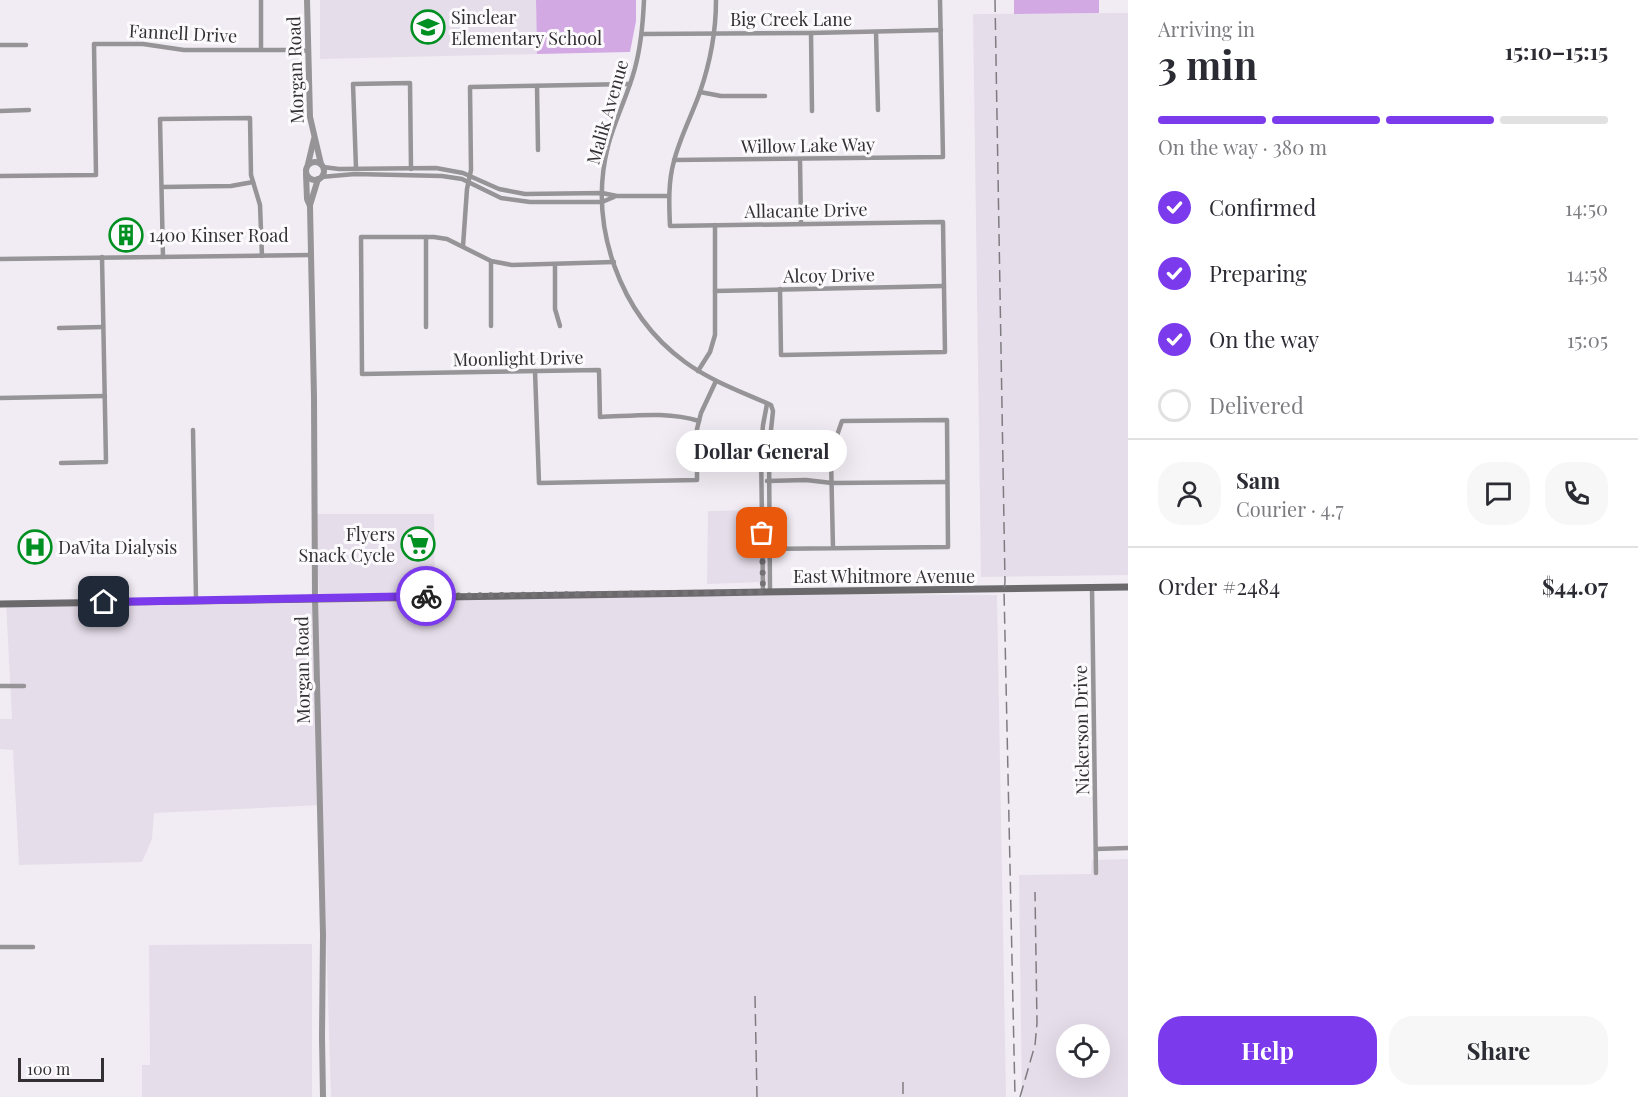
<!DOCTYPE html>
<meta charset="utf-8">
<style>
body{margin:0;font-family:"Playfair Display",serif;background:#f7f7f7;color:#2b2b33;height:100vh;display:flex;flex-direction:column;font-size:22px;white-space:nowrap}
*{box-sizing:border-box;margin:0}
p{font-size:20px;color:#7c7c81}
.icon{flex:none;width:33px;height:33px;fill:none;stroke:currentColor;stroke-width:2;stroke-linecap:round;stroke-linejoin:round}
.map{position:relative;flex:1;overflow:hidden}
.sheet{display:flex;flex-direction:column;background:#fff;width:510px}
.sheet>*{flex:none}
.tools{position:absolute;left:1056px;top:1024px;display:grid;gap:12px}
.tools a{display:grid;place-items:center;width:54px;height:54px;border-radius:50%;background:#fff;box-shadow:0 6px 24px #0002;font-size:30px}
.scale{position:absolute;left:18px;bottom:15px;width:86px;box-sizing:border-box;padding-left:6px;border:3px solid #323033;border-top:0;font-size:16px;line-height:21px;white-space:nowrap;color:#323033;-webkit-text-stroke:4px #fdfafe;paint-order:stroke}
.pin{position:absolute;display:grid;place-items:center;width:51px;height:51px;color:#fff;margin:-26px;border-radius:12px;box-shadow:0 3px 9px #0006}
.courier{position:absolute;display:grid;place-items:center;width:60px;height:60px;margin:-30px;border:4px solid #7c3aed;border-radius:50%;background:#fff;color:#222;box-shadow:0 2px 8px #0007}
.bubble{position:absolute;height:42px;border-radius:21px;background:#fff;box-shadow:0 6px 24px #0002;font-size:20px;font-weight:700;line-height:42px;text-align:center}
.overview em{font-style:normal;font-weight:700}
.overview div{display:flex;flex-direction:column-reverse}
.overview{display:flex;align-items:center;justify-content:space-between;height:102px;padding:0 30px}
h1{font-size:39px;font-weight:700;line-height:45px}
.bar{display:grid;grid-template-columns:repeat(4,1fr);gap:9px 6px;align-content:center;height:72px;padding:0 30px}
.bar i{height:8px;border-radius:4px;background:#e1e1e2}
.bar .active{background:#7c3aed}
.bar p{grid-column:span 4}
.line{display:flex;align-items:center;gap:15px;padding:0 30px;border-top:2px solid #e1e1e2}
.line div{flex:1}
.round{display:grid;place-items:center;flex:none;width:63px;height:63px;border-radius:24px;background:#f7f7f7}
ol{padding:0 30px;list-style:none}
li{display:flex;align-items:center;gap:18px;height:66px}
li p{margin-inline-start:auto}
li .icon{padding:6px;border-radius:50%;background:#7c3aed;color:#fff;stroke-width:4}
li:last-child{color:#7c7c81}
li i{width:33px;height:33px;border:3px solid #e1e1e2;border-radius:50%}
.primary-button{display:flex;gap:12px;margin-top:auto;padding:12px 30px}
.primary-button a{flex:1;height:69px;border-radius:24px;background:#7c3aed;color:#fff;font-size:24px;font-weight:700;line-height:69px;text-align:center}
.primary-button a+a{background:#f7f7f7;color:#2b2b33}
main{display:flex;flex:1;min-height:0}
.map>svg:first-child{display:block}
</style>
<main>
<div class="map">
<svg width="1128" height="1097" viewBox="0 0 1128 1097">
<rect width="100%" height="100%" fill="#f1ecf3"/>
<g fill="#e6ddea" fill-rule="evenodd">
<path d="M320,0H536L537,54L320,59Z"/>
<path d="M1128,13V575L981,577L973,14Z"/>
<path d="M766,510L767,582L707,584L708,511Z"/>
<path d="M315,514H434L435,592L319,594Z"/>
<path d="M662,593L997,595L1006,1097H331L322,805L154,813L152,839L142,862L19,865L13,750L0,749V719H12L6,602Z"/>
<path d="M1128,859V1097H1022L1019,875L1091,874L1092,860ZM1066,1035H1100V1068H1066Z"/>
<path d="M312,944V1097H142V1065H150L149,945Z"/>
</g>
<g fill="#d3a9e4">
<path d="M536,0H636V21L630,52L537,54Z"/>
<path d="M1014,0H1099V13L1014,14Z"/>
</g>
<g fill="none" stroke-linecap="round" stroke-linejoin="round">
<g stroke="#969497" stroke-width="4.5">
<path d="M261,0V49"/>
<path d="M644,0C643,23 641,46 635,68C628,95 615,119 608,146C588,225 619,314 685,362C711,381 742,392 771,405L773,411L769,449L770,592"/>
<path d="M716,0C716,31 710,63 700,92C692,115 680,137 674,161C668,182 669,204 670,226L943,222L945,352L781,355L780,289"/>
<path d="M876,32L878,110"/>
<path d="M811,33L812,111"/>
<path d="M642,34L811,33L941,30"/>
<path d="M0,45H26"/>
<path d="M537,86L538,150"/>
<path d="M700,92L721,96H765"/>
<path d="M0,111L29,110"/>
<path d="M800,159L801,224"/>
<path d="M674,160L943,157L940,0"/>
<path d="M323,167L339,169L436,168L463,173L499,189L525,194L602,193L617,196H669"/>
<path d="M356,168L353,84L410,83L411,169"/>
<path d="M0,176L96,175L94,44H143L184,50H296L308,51"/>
<path d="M321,177L355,174L442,176L462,179L501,198L530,202H602L614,197"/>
<path d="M162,187L231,186L253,182"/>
<path d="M426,237V327"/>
<path d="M463,246L467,189L471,170L470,87L630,84"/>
<path d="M163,257L160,119L250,118L251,175L260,205L262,256"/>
<path d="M0,259L310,255"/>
<path d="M491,261V326"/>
<path d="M614,262L512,265L491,261L447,239L434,237H361L362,374L599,370L600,417C632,416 667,411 699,421"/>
<path d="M555,264V309L560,326"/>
<path d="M715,291L944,286"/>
<path d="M59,328L103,327"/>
<path d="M535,371L539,483L697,480V429L701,413L716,381"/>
<path d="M698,371L710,352L715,335V225"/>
<path d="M0,398L105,396"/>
<path d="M193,430L196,600"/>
<path d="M61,463L106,462L102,257"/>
<path d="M767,481L806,480L832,483L947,482"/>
<path d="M763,549L948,547L947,420L842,421L834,444L831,459L833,548"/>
<path d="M1092,587L1096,873"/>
<path d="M763,592L761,450L763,425L767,404"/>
<path d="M0,686H24"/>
<path d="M1096,849L1128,848"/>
<path d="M0,947H33"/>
</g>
<g stroke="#969497" stroke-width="6">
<path d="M307,0L310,117L321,164"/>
<circle cx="315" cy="171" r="9"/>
<path d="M308,164L314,139"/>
<path d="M306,174L307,199L310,206L314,397L315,598L323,935L322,1037L323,1097"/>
<path d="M310,205L318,179"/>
</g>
<path stroke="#6c696d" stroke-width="7" d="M0,604C376,596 752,593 1128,587"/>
<g stroke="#7f7c81" stroke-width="1.5" stroke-dasharray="12 6" stroke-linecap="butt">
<path d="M995,0L1005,582L1004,590L1015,1097"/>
<path d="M755,996L757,1097"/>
<path d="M903,1082V1097"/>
<path d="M1020,1097L1035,1045L1037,1023L1035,892"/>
</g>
</g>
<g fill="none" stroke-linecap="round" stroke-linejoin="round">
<path stroke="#757276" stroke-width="6" stroke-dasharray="0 10.8" d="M426,596L763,592L762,533"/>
<path stroke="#7c3aed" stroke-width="8" d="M104,602L426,596"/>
</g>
<defs>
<g id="school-ring" transform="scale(1.725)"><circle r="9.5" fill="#fdfafe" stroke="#008f21" stroke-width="1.5"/><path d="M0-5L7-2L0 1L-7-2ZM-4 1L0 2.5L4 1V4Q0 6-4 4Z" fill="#008f21"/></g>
<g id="building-ring" transform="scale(1.725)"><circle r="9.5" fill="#fdfafe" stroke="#008f21" stroke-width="1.5"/><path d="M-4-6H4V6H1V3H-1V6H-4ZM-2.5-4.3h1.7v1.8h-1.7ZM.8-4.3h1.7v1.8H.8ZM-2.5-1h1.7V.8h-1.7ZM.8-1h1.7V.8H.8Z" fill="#008f21"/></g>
<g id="supermarket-ring" transform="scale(1.725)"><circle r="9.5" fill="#fdfafe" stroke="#008f21" stroke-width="1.5"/><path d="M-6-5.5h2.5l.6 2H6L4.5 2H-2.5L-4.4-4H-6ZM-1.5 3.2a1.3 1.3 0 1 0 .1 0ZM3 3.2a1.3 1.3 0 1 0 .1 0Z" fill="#008f21"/></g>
<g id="hospital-ring" transform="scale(1.725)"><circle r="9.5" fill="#fdfafe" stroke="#008f21" stroke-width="1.5"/><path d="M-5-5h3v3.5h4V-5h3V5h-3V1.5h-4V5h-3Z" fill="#008f21"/></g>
</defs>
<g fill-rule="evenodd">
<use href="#school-ring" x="428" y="27"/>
<use href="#building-ring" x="126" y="235"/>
<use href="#supermarket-ring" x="418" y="544"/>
<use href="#hospital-ring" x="35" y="547"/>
</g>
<g text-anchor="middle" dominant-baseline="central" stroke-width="6" stroke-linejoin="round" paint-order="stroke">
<g font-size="18" fill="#323033" stroke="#fdfafe" text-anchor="start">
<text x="451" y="17">Sinclear<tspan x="451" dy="21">Elementary School</tspan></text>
<text x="149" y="235">1400 Kinser Road</text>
<text x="395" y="534" text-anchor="end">Flyers<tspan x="395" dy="21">Snack Cycle</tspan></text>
<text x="58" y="547">DaVita Dialysis</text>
</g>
<g font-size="18" fill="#323033" stroke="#fdfafe">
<text x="791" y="19">Big Creek Lane</text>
<text transform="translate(183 33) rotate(3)">Fannell Drive</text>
<text transform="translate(295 70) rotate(-92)">Morgan Road</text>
<text transform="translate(607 112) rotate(-74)">Malik Avenue</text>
<text transform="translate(808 145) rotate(-1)">Willow Lake Way</text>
<text transform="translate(806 210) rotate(-1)">Allacante Drive</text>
<text transform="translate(829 275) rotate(-1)">Alcoy Drive</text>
<text transform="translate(518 358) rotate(-1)">Moonlight Drive</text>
<text x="884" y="576">East Whitmore Avenue</text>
<text transform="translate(302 670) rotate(-91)">Morgan Road</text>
<text transform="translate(1081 730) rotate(-91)">Nickerson Drive</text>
</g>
</g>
</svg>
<div class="tools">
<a><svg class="icon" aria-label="locate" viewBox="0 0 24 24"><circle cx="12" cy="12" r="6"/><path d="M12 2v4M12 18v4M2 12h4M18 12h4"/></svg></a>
</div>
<div class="scale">100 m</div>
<div class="pin" style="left:762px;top:533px;background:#ea580c"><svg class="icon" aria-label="bag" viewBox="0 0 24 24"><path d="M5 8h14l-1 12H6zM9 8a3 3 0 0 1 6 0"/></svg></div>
<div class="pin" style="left:104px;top:602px;background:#1f2937"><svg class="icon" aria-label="home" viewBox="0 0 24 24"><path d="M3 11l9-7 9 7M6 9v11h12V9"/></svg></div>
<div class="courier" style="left:426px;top:596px"><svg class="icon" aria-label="bike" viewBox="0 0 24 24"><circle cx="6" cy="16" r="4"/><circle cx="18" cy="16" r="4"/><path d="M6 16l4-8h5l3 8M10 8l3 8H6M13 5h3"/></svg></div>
<div class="bubble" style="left:676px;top:430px;width:171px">Dollar General</div>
</div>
<section class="sheet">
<div class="overview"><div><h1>3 min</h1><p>Arriving in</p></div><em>15:10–15:15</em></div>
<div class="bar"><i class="active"></i><i class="active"></i><i class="active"></i><i></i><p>On the way · 380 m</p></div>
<ol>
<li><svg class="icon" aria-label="check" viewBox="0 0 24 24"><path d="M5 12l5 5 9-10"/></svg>Confirmed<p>14:50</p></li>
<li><svg class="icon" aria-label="check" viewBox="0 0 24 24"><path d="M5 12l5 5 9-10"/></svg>Preparing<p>14:58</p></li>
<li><svg class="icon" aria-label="check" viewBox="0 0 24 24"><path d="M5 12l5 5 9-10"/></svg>On the way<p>15:05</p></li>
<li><i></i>Delivered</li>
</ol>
<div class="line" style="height:108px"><a class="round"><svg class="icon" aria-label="person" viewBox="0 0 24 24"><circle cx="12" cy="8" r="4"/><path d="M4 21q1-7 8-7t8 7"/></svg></a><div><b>Sam</b><p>Courier · 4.7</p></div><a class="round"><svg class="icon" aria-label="chat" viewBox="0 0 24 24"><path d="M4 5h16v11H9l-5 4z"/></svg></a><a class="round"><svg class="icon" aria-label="phone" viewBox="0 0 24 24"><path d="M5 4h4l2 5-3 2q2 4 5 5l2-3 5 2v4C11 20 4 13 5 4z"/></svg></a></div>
<div class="line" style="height:78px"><div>Order #2484</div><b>$44.07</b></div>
<div class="primary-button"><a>Help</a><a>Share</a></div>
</section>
</main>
